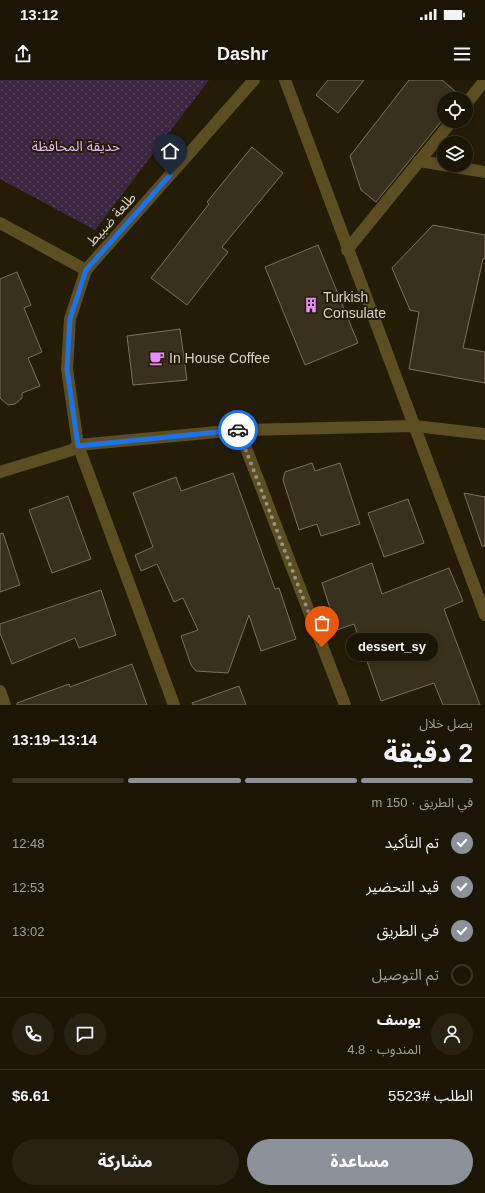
<!DOCTYPE html>
<html lang="ar">
<meta charset="utf-8">
<style>
body{margin:0;font-family:Helvetica,"Noto Sans Arabic",sans-serif;background:#282213;color:#f1f3f6;direction:rtl;height:100vh;display:flex;flex-direction:column;font-size:15px;white-space:nowrap}
*{box-sizing:border-box;margin:0}
p{font-size:13px;color:#a09f9a}
.icon{flex:none;width:22px;height:22px;fill:none;stroke:currentColor;stroke-width:2;stroke-linecap:round;stroke-linejoin:round}
.map{position:relative;height:625px;overflow:hidden;direction:ltr}
.panel{display:flex;flex-direction:column;background:#1b1505;flex:1}
.panel>*{flex:none}
.controls{position:absolute;left:437px;top:12px;display:grid;gap:8px}
.controls a{display:grid;place-items:center;width:36px;height:36px;border-radius:50%;background:#1b1505;box-shadow:0 2px 6px #0003,0 0 0 1px #393427;font-size:20px}
.pin{position:absolute;display:grid;place-items:center;width:34px;height:34px;color:#fff;margin:-41px -17px;border-radius:50% 50% 50% 0;rotate:-45deg;box-shadow:0 0 4px #0007}
.pin .icon{rotate:45deg}
.courier{position:absolute;display:grid;place-items:center;width:40px;height:40px;margin:-20px;border:3px solid #1a73e8;border-radius:50%;background:#fff;color:#222;box-shadow:0 1px 5px #0007}
.bubble{position:absolute;height:28px;border-radius:14px;background:#1b1505;box-shadow:0 2px 6px #0003,0 0 0 1px #393427;font-size:13px;font-weight:800;line-height:28px;text-align:center;direction:rtl}
.headline em{font-style:normal;font-weight:800}
.headline div{display:flex;flex-direction:column-reverse}
.headline{display:flex;align-items:center;justify-content:space-between;height:68px;padding:0 12px}
h1{font-size:26px;font-weight:800;line-height:30px}
.bar{display:grid;grid-template-columns:repeat(4,1fr);gap:6px 4px;align-content:center;height:48px;padding:0 12px}
.bar i{height:5px;border-radius:3px;background:#393427}
.bar .active{background:#8c9099}
.bar p{grid-column:span 4}
.line{display:flex;align-items:center;gap:10px;padding:0 12px;border-top:1px solid #393427}
.line div{flex:1}
.round{display:grid;place-items:center;flex:none;width:42px;height:42px;border-radius:21px;background:#282213}
ol{padding:0 12px;list-style:none}
li{display:flex;align-items:center;gap:12px;height:44px}
li p{margin-inline-start:auto}
li .icon{padding:4px;border-radius:50%;background:#8c9099;color:#fff;stroke-width:4}
li:last-child{color:#a09f9a}
li i{width:22px;height:22px;border:2px solid #393427;border-radius:50%}
.primary-button{display:flex;gap:8px;margin-top:auto;padding:8px 12px}
.primary-button a{flex:1;height:46px;border-radius:24px;background:#8c9099;color:#fff;font-size:16px;font-weight:800;line-height:46px;text-align:center}
.primary-button a+a{background:#282213;color:#f1f3f6}
.status{display:flex;justify-content:space-between;align-items:center;height:28px;padding:0 20px;background:#1b1505;direction:ltr}
.status svg{height:11px;fill:currentColor}
header{display:flex;justify-content:space-between;align-items:center;height:52px;padding:0 12px;background:#1b1505;font-size:18px;font-weight:800}
.map>svg:first-child{display:block}
</style>
<div class="status"><b>13:12</b><svg viewBox="0 0 49 12"><path d="M0 12V9h3v3zM5 12V6h3v6zM10 12V3h3v9zM15 12V0h3v12zM26 1h20v11H26zM47 4h2v5h-2z"/></svg></div>
<header><svg class="icon" aria-label="menu" viewBox="0 0 24 24"><path d="M4 6h16M4 12h16M4 18h16"/></svg>Dashr<svg class="icon" aria-label="share" viewBox="0 0 24 24"><path d="M12 15V3M7 8l5-5 5 5M5 13v7h14v-7"/></svg></header>
<div class="map">
<svg width="485" height="625" viewBox="0 0 485 625">
<defs>
<pattern id="green-dots" width="8" height="8" patternUnits="userSpaceOnUse"><rect width="8" height="8" fill="#3d2642"/><path d="M2 2h.1M6 6h.1" fill="none" stroke="#58455c" stroke-width="1.8" stroke-linecap="round"/></pattern>
</defs>
<rect width="100%" height="100%" fill="#241c07"/>
<path fill="url(#green-dots)" d="M0,0H209L95,150L0,99Z"/>
<g fill="#3a311c" stroke="#7b715a">
<path d="M328,0H364L338,33L316,15Z"/>
<path d="M409,0H442L462,17L460,19H444V38L376,122L361,110L350,76Z"/>
<path d="M252,67L283,93L222,167L228,172L187,225L151,198L209,124L207,122Z"/>
<path d="M433,145L485,155V179H483L463,268L485,272V303L409,289L419,232L410,230L392,188Z"/>
<path d="M318,165L358,263L305,285L265,187Z"/>
<path d="M17,192L31,225L24,228L42,272L28,278L40,306L22,313V318L15,324L8,325L0,318V199Z"/>
<path d="M180,249L187,300L133,305L127,256Z"/>
<path d="M312,383L315,391L340,383L360,444L321,456L317,444L299,450L283,400L285,392Z"/>
<path d="M233,393L275,509L279,508L296,559L261,571L249,535L228,593L196,591L191,585L181,556L198,550L183,518L174,522L157,484L141,491L135,475L153,467L133,413L176,397L181,411Z"/>
<path d="M464,413L485,417V466H482Z"/>
<path d="M68,416L91,479L52,493L29,430Z"/>
<path d="M408,419L424,463L384,477L368,433Z"/>
<path d="M3,453L20,505L0,512V454Z"/>
<path d="M372,483L382,514L449,488L463,521L444,529L480,625H443L434,603L381,621L354,544L337,550L322,503Z"/>
<path d="M101,510L116,555L79,568L75,558L12,584L0,553V544Z"/>
<path d="M132,584L147,625H17V623L69,604L70,607Z"/>
<path d="M239,606L246,625H193L192,623Z"/>
</g>
<g fill="none" stroke-linecap="round" stroke-linejoin="round">
<g stroke="#5d4d23" stroke-width="12">
<path d="M285,0L485,535"/>
<path d="M466,24L485,0"/>
<path d="M419,81L485,92"/>
<path d="M0,143L86,190L70,239L67,289L78,365L174,625"/>
<path d="M347,170L452,41"/>
<path d="M86,190L254,0"/>
<path d="M239,350L345,625"/>
<path d="M0,392L72,370L78,365L239,350L415,346L485,354"/>
<path d="M0,611L5,625"/>
</g>
</g>
<g fill="none" stroke-linecap="round" stroke-linejoin="round">
<path stroke="#999383" stroke-width="4" stroke-dasharray="0 7.2" d="M238,350L322,567"/>
<path stroke="#1a73e8" stroke-width="5" d="M170,95L86,190L70,239L67,289L78,366L238,350"/>
</g>
<defs>
<g id="building-bare" transform="scale(1.2)"><path d="M-4-6H4V6H1V3H-1V6H-4ZM-2.5-4.3h1.7v1.8h-1.7ZM.8-4.3h1.7v1.8H.8ZM-2.5-1h1.7V.8h-1.7ZM.8-1h1.7V.8H.8Z" fill="#e98dfe" stroke="#241c07" stroke-width="2.5" paint-order="stroke"/></g>
<g id="cafe-bare" transform="scale(1.2)"><path d="M-5.5-4.5H6V0H3Q3 3.5 0 3.5H-2.5Q-5.5 3.5-5.5 0ZM3-3.2v2h1.7v-2ZM-6 4.5H4V6H-6Z" fill="#e98dfe" stroke="#241c07" stroke-width="2.5" paint-order="stroke"/></g>
</defs>
<g fill-rule="evenodd">
<use href="#building-bare" x="311" y="225"/>
<use href="#cafe-bare" x="157" y="278"/>
</g>
<g text-anchor="middle" dominant-baseline="central" stroke-width="4" stroke-linejoin="round" paint-order="stroke">
<g font-size="14" fill="#edb6f9" stroke="#241c07">
<text x="76" y="66">حديقة المحافظة</text>
</g>
<g font-size="14" fill="#d8d3c6" stroke="#241c07">
<text transform="translate(111 139) rotate(-48)">طلعة ضبيط</text>
</g>
<g font-size="14" fill="#d8d3c6" stroke="#241c07" text-anchor="start">
<text x="323" y="217">Turkish<tspan x="323" dy="16">Consulate</tspan></text>
<text x="169" y="278">In House Coffee</text>
</g>
</g>
</svg>
<div class="controls">
<a><svg class="icon" aria-label="locate" viewBox="0 0 24 24"><circle cx="12" cy="12" r="6"/><path d="M12 2v4M12 18v4M2 12h4M18 12h4"/></svg></a>
<a><svg class="icon" aria-label="layers" viewBox="0 0 24 24"><path d="M12 4l9 5-9 5-9-5zM3 14l9 5 9-5"/></svg></a>
</div>
<div class="pin" style="left:322px;top:567px;background:#ea580c"><svg class="icon" aria-label="bag" viewBox="0 0 24 24"><path d="M5 8h14l-1 12H6zM9 8a3 3 0 0 1 6 0"/></svg></div>
<div class="pin" style="left:170px;top:95px;background:#1f2937"><svg class="icon" aria-label="home" viewBox="0 0 24 24"><path d="M3 11l9-7 9 7M6 9v11h12V9"/></svg></div>
<div class="courier" style="left:238px;top:350px"><svg class="icon" aria-label="car" viewBox="0 0 24 24"><path d="M5 17H2v-5l4-1 3-4h7l3 4 3 1v5h-3M9 17h6M6 11h13"/><circle cx="7" cy="17" r="2"/><circle cx="17" cy="17" r="2"/></svg></div>
<div class="bubble" style="left:346px;top:553px;width:92px">dessert_sy</div>
</div>
<section class="panel">
<div class="headline"><div><h1>2 دقيقة</h1><p>يصل خلال</p></div><em>13:14–13:19</em></div>
<div class="bar"><i class="active"></i><i class="active"></i><i class="active"></i><i></i><p>في الطريق · 150 m</p></div>
<ol>
<li><svg class="icon" aria-label="check" viewBox="0 0 24 24"><path d="M5 12l5 5 9-10"/></svg>تم التأكيد<p>12:48</p></li>
<li><svg class="icon" aria-label="check" viewBox="0 0 24 24"><path d="M5 12l5 5 9-10"/></svg>قيد التحضير<p>12:53</p></li>
<li><svg class="icon" aria-label="check" viewBox="0 0 24 24"><path d="M5 12l5 5 9-10"/></svg>في الطريق<p>13:02</p></li>
<li><i></i>تم التوصيل</li>
</ol>
<div class="line" style="height:72px"><a class="round"><svg class="icon" aria-label="person" viewBox="0 0 24 24"><circle cx="12" cy="8" r="4"/><path d="M4 21q1-7 8-7t8 7"/></svg></a><div><b>يوسف</b><p>المندوب · 4.8</p></div><a class="round"><svg class="icon" aria-label="chat" viewBox="0 0 24 24"><path d="M4 5h16v11H9l-5 4z"/></svg></a><a class="round"><svg class="icon" aria-label="phone" viewBox="0 0 24 24"><path d="M5 4h4l2 5-3 2q2 4 5 5l2-3 5 2v4C11 20 4 13 5 4z"/></svg></a></div>
<div class="line" style="height:52px"><div>الطلب #5523</div><b>$6.61</b></div>
<div class="primary-button"><a>مساعدة</a><a>مشاركة</a></div>
</section>
